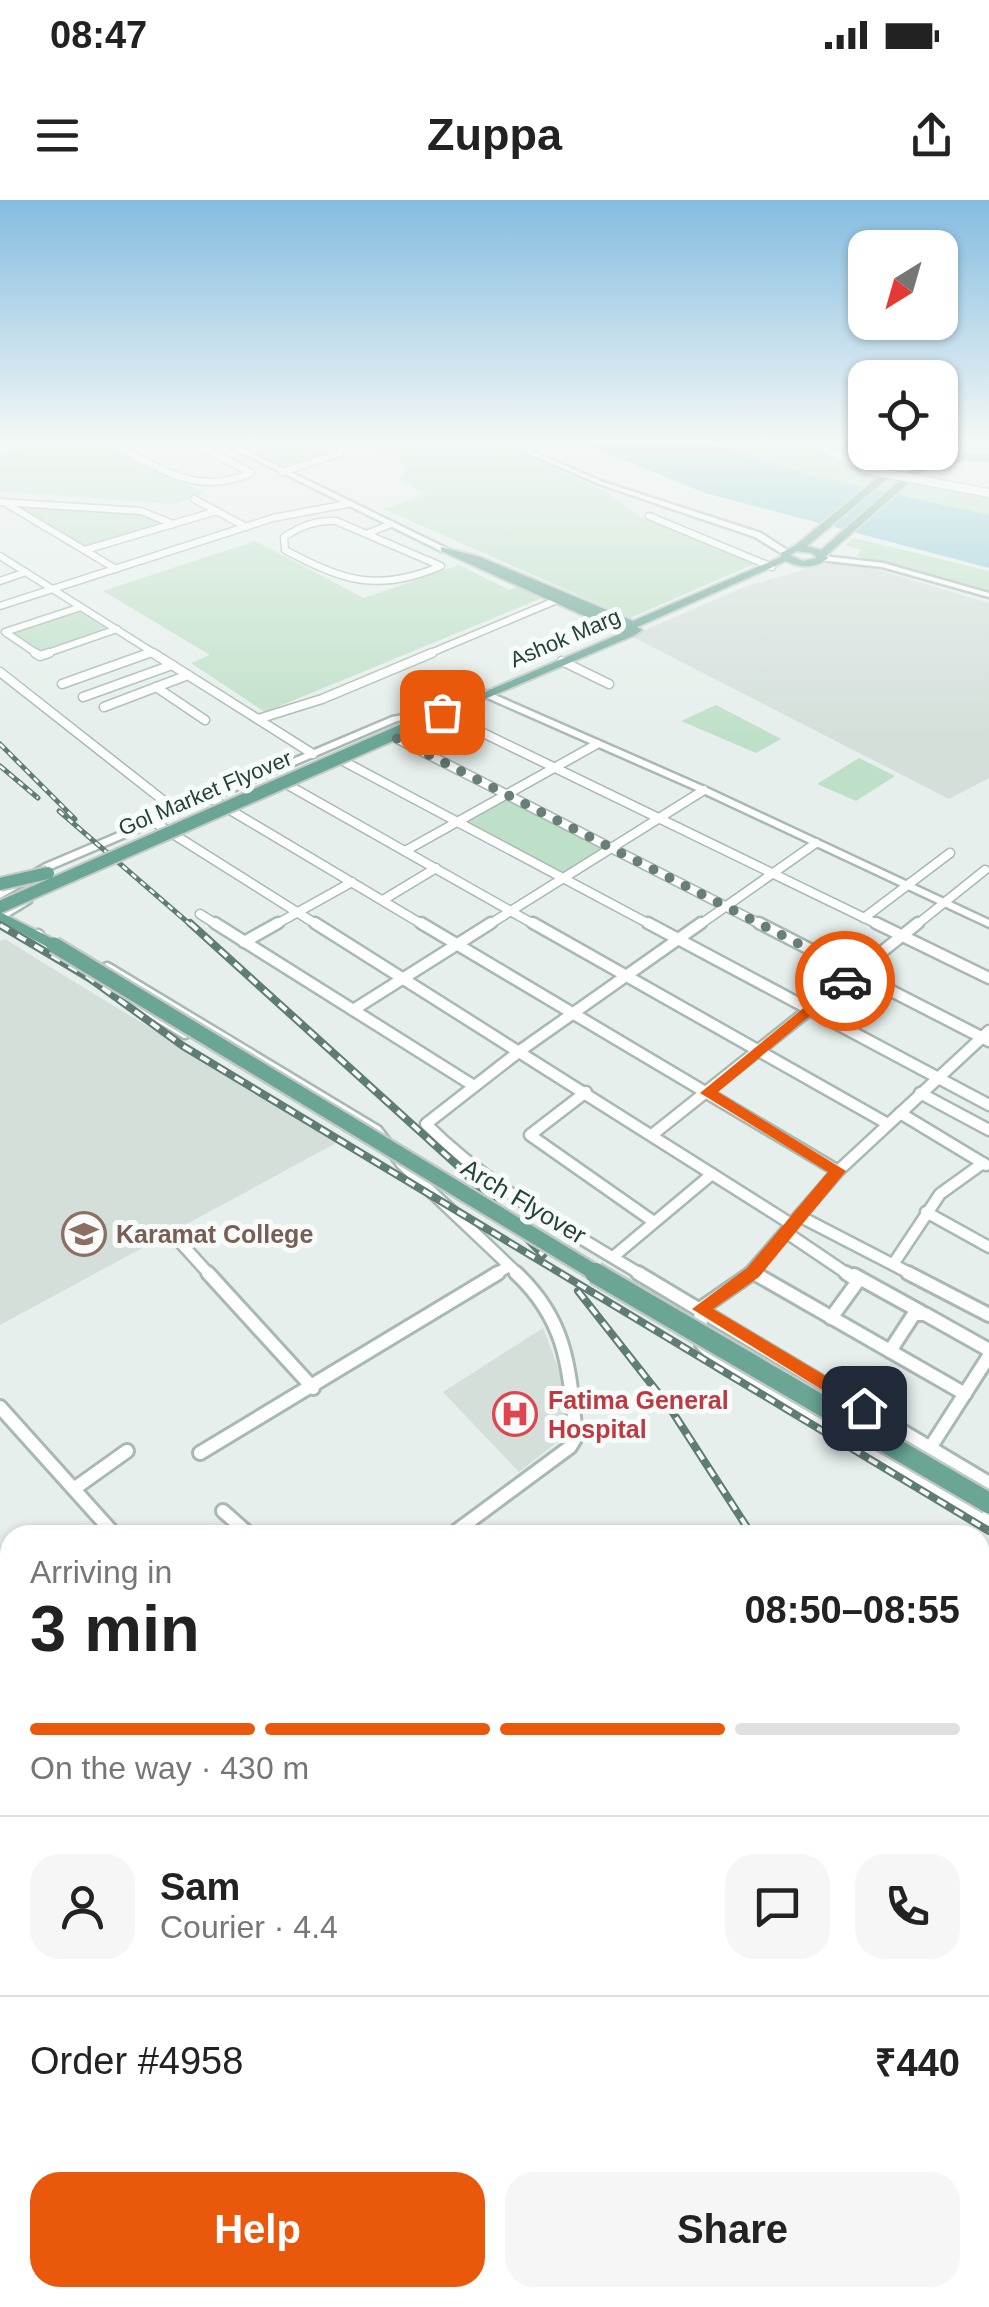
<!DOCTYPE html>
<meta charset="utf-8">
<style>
body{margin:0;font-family:Arial,sans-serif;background:#f6f6f6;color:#222;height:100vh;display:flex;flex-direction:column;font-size:38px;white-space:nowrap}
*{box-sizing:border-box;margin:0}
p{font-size:32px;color:#767676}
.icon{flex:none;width:55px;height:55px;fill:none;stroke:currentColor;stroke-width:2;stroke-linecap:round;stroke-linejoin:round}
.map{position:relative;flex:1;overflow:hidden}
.panel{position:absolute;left:0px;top:1325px;width:990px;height:782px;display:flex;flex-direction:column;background:#fff;border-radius:30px 30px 0 0;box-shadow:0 2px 8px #0004}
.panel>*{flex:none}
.needle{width:65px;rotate:217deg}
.controls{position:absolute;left:848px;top:30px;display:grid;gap:20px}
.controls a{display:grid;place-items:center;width:110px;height:110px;border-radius:20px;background:#fff;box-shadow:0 2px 8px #0004;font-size:50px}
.pin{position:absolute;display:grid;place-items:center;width:85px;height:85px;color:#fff;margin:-42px;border-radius:20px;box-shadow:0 5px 15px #0006}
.courier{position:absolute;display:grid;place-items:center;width:100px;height:100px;margin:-50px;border:8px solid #ea580c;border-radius:50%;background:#fff;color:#222;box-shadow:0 2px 12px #0007}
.summary em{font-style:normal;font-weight:600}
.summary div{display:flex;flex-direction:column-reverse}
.summary{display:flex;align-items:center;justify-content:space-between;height:170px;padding:0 30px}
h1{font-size:65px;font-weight:600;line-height:75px}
.bar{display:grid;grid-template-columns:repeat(4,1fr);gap:15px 10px;align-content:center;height:120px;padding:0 30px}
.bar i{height:12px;border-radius:8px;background:#e0e0e0}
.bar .current{background:#ea580c}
.bar p{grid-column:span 4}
.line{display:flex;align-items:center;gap:25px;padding:0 30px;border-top:2px solid #e0e0e0}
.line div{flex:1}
.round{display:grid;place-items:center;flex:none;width:105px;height:105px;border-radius:30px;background:#f6f6f6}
.primary-button{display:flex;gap:20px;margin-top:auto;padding:20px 30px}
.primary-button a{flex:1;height:115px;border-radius:30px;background:#ea580c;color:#fff;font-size:40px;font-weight:600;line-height:115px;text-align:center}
.primary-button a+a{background:#f6f6f6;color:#222}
.status{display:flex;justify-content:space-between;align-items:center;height:70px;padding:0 50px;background:#fff;direction:ltr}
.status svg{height:28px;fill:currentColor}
header{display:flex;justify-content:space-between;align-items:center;height:130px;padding:0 30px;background:#fff;font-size:45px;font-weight:600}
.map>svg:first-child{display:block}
</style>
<div class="status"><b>08:47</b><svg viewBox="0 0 49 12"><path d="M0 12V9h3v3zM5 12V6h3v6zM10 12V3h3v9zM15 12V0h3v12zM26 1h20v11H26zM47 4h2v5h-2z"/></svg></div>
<header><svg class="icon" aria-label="menu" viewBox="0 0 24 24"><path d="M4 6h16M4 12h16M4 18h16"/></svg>Zuppa<svg class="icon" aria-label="share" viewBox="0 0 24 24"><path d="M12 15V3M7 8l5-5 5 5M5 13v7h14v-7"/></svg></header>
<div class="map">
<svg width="989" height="2107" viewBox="0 0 989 2107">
<rect width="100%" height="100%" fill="#e6efeb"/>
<g fill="#d4dfda">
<path d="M829,363H855L989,403V578L949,599L631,436L747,386Z"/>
<path d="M5,739L45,764L338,942L0,1125V741Z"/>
<path d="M543,1128L564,1183L565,1236L519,1272L443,1192Z"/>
</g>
<g fill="#bfe0c8">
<path d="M49,244H107L205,293L173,304L0,291V254Z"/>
<path d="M245,244H314L331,253L286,266Z"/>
<path d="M359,244H500L607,292L637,315L754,364L630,418L384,309L427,293L398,280L407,267Z"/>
<path d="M711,244H816L859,267L989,293V315L813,276Z"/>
<path d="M14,305L144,314L167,323L86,348Z"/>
<path d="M854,338L989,371V393L856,356L862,350L845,345Z"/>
<path d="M255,341L364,398L459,365L509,390L517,387L542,398L265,512L191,463L210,455L103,391Z"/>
<path d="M78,410L107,429L41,452L12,432Z"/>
<path d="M716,505L781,539L756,553L681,521Z"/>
<path d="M859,558L895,576L856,601L817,584Z"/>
<path d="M504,598L603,649L563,674L464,621Z"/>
</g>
<path fill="#8ec9d4" d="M584,244H711L813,276L989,315V368L705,293Z"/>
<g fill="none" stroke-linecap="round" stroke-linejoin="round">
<g stroke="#a8b8b2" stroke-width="9">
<g id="minor-far4">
<path d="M112,244C160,268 197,297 251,273L197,244"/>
<path d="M282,272L340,253L343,244"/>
<path d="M194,299L246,327"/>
<path d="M0,302L141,311L173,324"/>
<path d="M7,304L116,369"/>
<path d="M649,316L772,367"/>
<path d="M336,321L441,366C377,393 344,381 285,350L284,337C301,326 316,320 336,321Z"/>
<path d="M369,333L391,324"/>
<path d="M85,350L217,311"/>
<path d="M0,356L157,455"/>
<path d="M0,381L26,372"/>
<path d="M0,406L273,318L347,304"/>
<path d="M39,455L5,432L81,407"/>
<path d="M42,455L117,429"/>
<path d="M142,455L151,452"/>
<path d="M426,455L557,400"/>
</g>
</g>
<g stroke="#a8b8b2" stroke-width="11">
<g id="minor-far3">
<path d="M35,453L40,456L49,453"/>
<path d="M153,453L313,554"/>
<path d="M562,461L609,484"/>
<path d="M0,472L178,612"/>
<path d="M62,484L149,453"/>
<path d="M156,487L205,520"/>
<path d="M83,497L172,465"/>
<path d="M104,507L188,475"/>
<path d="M442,513L881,726"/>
<path d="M258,519L322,499L432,453"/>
<path d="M396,538L764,726"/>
<path d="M343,561L653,726"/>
<path d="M288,585L537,726"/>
<path d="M210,598L425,726"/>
<path d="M154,622L319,726"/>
<path d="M405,651L597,544"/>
<path d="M383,700L436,668"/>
<path d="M200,714L219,726"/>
<path d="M864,718L950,653"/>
<path d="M273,726L352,682"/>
<path d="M487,726L704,590"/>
<path d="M698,726L816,643"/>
<path d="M915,726L985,670"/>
</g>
</g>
<g stroke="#a8b8b2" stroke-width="15">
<g id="minor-far2">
<path d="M215,723L474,886"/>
<path d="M315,723L791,1024"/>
<path d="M421,723L838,971"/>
<path d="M533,723L888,924"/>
<path d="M648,723L989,905"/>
<path d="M759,723L989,841"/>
<path d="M876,723L989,778"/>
<path d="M38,735L46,748L185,833"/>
<path d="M244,742L278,723"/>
<path d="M107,768L377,931L402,964L519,1075"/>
<path d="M353,810L491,723"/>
<path d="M586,892L530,935L654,1022"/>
<path d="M920,893L989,930"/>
<path d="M900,913L986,965"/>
<path d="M652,935L918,723"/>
<path d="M926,1012L989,1047"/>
<path d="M799,1016L913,1075"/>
<path d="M787,1033L849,1075"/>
<path d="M179,1041L210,1075"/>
<path d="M613,1057L712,974"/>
<path d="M894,1063L940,994L983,963"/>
<path d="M753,1072L759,1075"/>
<path d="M494,1075L509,1066"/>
<path d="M642,1075C567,1030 488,986 426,924L521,850L701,723"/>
<path d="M748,1075L838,971L989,831"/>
</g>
</g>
<g stroke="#a8b8b2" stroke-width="18">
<g id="minor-far1">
<path d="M208,1073L313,1188"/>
<path d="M638,1073L989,1283"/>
<path d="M754,1073L965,1194"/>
<path d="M908,1073L989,1115"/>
<path d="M854,1075L921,1112"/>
<path d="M700,1109L752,1073"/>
<path d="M700,1109L702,1144L721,1164L989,1322"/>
<path d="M831,1118L858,1081L846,1073"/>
<path d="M890,1151L914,1114H925L989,1150"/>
<path d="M0,1207L115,1335"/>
<path d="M930,1248L989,1156"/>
<path d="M200,1253L498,1073"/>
<path d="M78,1286L127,1251"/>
<path d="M223,1311L250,1335"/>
<path d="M451,1335L570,1247L576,1237C569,1169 568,1122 516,1073"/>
<path d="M980,1406L989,1395"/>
<path d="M0,1480L10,1475"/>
</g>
</g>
<g stroke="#a8b8b2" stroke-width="21">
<g id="minor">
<path d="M0,1778L10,1773"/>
<path d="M970,2098L973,2107"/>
<path d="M240,2107L244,2098"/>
</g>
</g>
<g stroke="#a8b8b2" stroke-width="5">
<g id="tertiary">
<path d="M224,244H233L448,349L441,351Z"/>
<path d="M507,244H516L603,282L761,333L790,352L783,354L755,337L599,284Z"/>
<path d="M823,356L883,363L989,393V397L882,367L820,360L819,358Z"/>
<path d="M486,491L707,588L989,720V727L701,592L483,496L482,494Z"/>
<path d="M419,512L423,515L422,517L397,521L53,668L0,698V691L45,664L392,517Z"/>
<path d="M425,517L432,519C424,531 404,544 390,539L418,526Z"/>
<path d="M27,697L31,698V702L0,721V713Z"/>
<path d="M980,2071L989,2074V2098L980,2095Z"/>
<path d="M535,2098H559L555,2107H531Z"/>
</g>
</g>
<g stroke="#a4bbb3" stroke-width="5">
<g id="secondary">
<path d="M850,244L865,246V251L851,245Z"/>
<path d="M871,252H882L906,262L899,264Z"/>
</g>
</g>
<g stroke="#c2cac8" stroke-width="4">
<g id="primary">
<path d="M931,254L989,255V261L940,260L942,264L919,273L826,356L828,358C815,369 800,368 786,361L637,427L642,430L635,435L407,532L397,530L622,433L441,351V347L480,357L633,421L781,357V353L796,345L899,260ZM938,260L913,269L821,350L807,346L905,264ZM797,351L812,353L817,358L803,361L790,355Z"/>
<path d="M0,712L59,742L61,745L59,748H49L0,721Z"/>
</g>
</g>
<use href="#minor-far4" stroke="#fff" stroke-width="6"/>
<use href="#minor-far3" stroke="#fff" stroke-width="8"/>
<use href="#minor-far2" stroke="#fff" stroke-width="10"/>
<use href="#minor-far1" stroke="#fff" stroke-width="12"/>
<use href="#minor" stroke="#fff" stroke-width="16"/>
<use href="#tertiary" fill="#fff" fill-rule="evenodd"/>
<use href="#secondary" fill="#fff" fill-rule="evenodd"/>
<use href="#primary" fill="#6aa596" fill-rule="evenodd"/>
<g stroke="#5f7d75" stroke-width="5">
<g id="rail-far2">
<path d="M0,544L75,619"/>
<path d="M0,566L38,598"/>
<path d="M59,611L192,726"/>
</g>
</g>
<g stroke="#5f7d75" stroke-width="8">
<g id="rail-far1">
<path d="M190,723L458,966L543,1055"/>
<path d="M0,725L88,777L183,846L989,1331"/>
<path d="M578,1091L670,1208L752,1335"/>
</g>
</g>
<g stroke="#5f7d75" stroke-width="9">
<path id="rail" d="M980,1824L989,1848"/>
</g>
<use href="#rail-far2" stroke="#f7fbf9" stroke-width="2.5" stroke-dasharray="6" stroke-linecap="butt"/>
<use href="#rail-far1" stroke="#f7fbf9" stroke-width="4" stroke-dasharray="10" stroke-linecap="butt"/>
<use href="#rail" stroke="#f7fbf9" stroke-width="5" stroke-dasharray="16" stroke-linecap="butt"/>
<g stroke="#a4bbb3" stroke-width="10" stroke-linecap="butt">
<path id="secondary-bridge" d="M815,244L868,270L989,293"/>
</g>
<g stroke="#c2cac8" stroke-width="16" stroke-linecap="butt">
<g id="primary-bridge-far2">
<path d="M0,684L48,673"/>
<path d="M0,707L403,530"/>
</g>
</g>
<g stroke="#c2cac8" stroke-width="20" stroke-linecap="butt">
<path id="primary-bridge-far1" d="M54,745L599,1075"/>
</g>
<g stroke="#c2cac8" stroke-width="25" stroke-linecap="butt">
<path id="primary-bridge" d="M595,1073L989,1303"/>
</g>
<use href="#secondary-bridge" stroke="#fff" stroke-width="8"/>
<use href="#primary-bridge-far2" stroke="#6aa596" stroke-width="12"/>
<use href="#primary-bridge-far1" stroke="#6aa596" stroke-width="15"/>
<use href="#primary-bridge" stroke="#6aa596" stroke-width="20"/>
</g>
<linearGradient id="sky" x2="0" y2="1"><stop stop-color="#84bce0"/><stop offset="0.45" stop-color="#f4f8f6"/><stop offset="1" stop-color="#f4f8f6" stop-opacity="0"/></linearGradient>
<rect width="989" height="539" fill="url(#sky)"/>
<path fill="#ea580c" d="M840,778L852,781L718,892L846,971L759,1077L713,1109L871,1203V1214L864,1216L692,1109L747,1068L828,972L700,893Z"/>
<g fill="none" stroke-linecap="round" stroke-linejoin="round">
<path stroke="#687f78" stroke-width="10" stroke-dasharray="0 18" d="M442,512L396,538L856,773L845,781"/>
</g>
<defs>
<g id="university-ring" transform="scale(2.25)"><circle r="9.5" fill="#f7fbf9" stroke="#8d6e63" stroke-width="1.5"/><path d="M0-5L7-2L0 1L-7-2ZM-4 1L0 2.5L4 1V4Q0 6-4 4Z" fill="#8d6e63"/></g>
<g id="hospital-ring" transform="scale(2.25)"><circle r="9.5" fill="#f7fbf9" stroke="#e0444e" stroke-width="1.5"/><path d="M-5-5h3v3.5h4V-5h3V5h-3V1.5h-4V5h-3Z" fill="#e0444e"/></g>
</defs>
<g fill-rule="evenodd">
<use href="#university-ring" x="84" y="1034"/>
<use href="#hospital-ring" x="515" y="1214"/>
</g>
<g text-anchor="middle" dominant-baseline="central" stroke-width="10" stroke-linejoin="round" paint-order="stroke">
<g font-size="22" fill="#24423a" stroke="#f7fbf9">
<text transform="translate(565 438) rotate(-23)">Ashok Marg</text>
<text transform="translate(205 593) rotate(-23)">Gol Market Flyover</text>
</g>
<g font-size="25" fill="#24423a" stroke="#f7fbf9">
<text transform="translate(524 1001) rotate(31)">Arch Flyover</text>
</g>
<g font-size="25" font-weight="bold" fill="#785e54" stroke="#f7fbf9" text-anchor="start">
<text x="116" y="1034">Karamat College</text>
</g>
<g font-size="25" font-weight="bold" fill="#be3a42" stroke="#f7fbf9" text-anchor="start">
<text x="548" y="1200">Fatima General<tspan x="548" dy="29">Hospital</tspan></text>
</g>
</g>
</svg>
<div class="controls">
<a><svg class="needle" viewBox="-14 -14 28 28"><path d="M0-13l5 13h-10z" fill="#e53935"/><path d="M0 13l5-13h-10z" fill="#767676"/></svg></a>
<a><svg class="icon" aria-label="locate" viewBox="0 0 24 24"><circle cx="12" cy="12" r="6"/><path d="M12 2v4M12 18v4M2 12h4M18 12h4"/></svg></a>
</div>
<div class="pin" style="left:442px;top:512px;background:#ea580c"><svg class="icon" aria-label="bag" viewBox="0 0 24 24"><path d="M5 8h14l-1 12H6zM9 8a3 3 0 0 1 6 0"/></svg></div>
<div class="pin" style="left:864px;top:1208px;background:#1f2937"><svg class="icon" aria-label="home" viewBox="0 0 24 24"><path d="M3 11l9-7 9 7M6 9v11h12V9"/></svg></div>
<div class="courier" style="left:845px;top:781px"><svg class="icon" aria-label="car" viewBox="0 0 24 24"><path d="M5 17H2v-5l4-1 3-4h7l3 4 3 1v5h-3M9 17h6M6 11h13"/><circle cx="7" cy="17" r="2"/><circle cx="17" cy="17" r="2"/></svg></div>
<section class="panel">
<div class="summary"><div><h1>3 min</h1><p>Arriving in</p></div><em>08:50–08:55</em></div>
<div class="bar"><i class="current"></i><i class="current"></i><i class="current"></i><i></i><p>On the way · 430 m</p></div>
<div class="line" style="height:180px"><a class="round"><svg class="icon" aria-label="person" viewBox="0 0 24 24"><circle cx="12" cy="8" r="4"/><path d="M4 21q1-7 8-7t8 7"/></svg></a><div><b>Sam</b><p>Courier · 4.4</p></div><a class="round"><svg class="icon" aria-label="chat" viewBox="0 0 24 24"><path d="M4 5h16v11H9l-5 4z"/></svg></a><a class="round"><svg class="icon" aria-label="phone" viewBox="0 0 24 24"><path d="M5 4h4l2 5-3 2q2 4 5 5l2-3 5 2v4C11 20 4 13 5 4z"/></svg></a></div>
<div class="line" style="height:130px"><div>Order #4958</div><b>₹440</b></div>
<div class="primary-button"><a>Help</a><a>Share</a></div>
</section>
</div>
